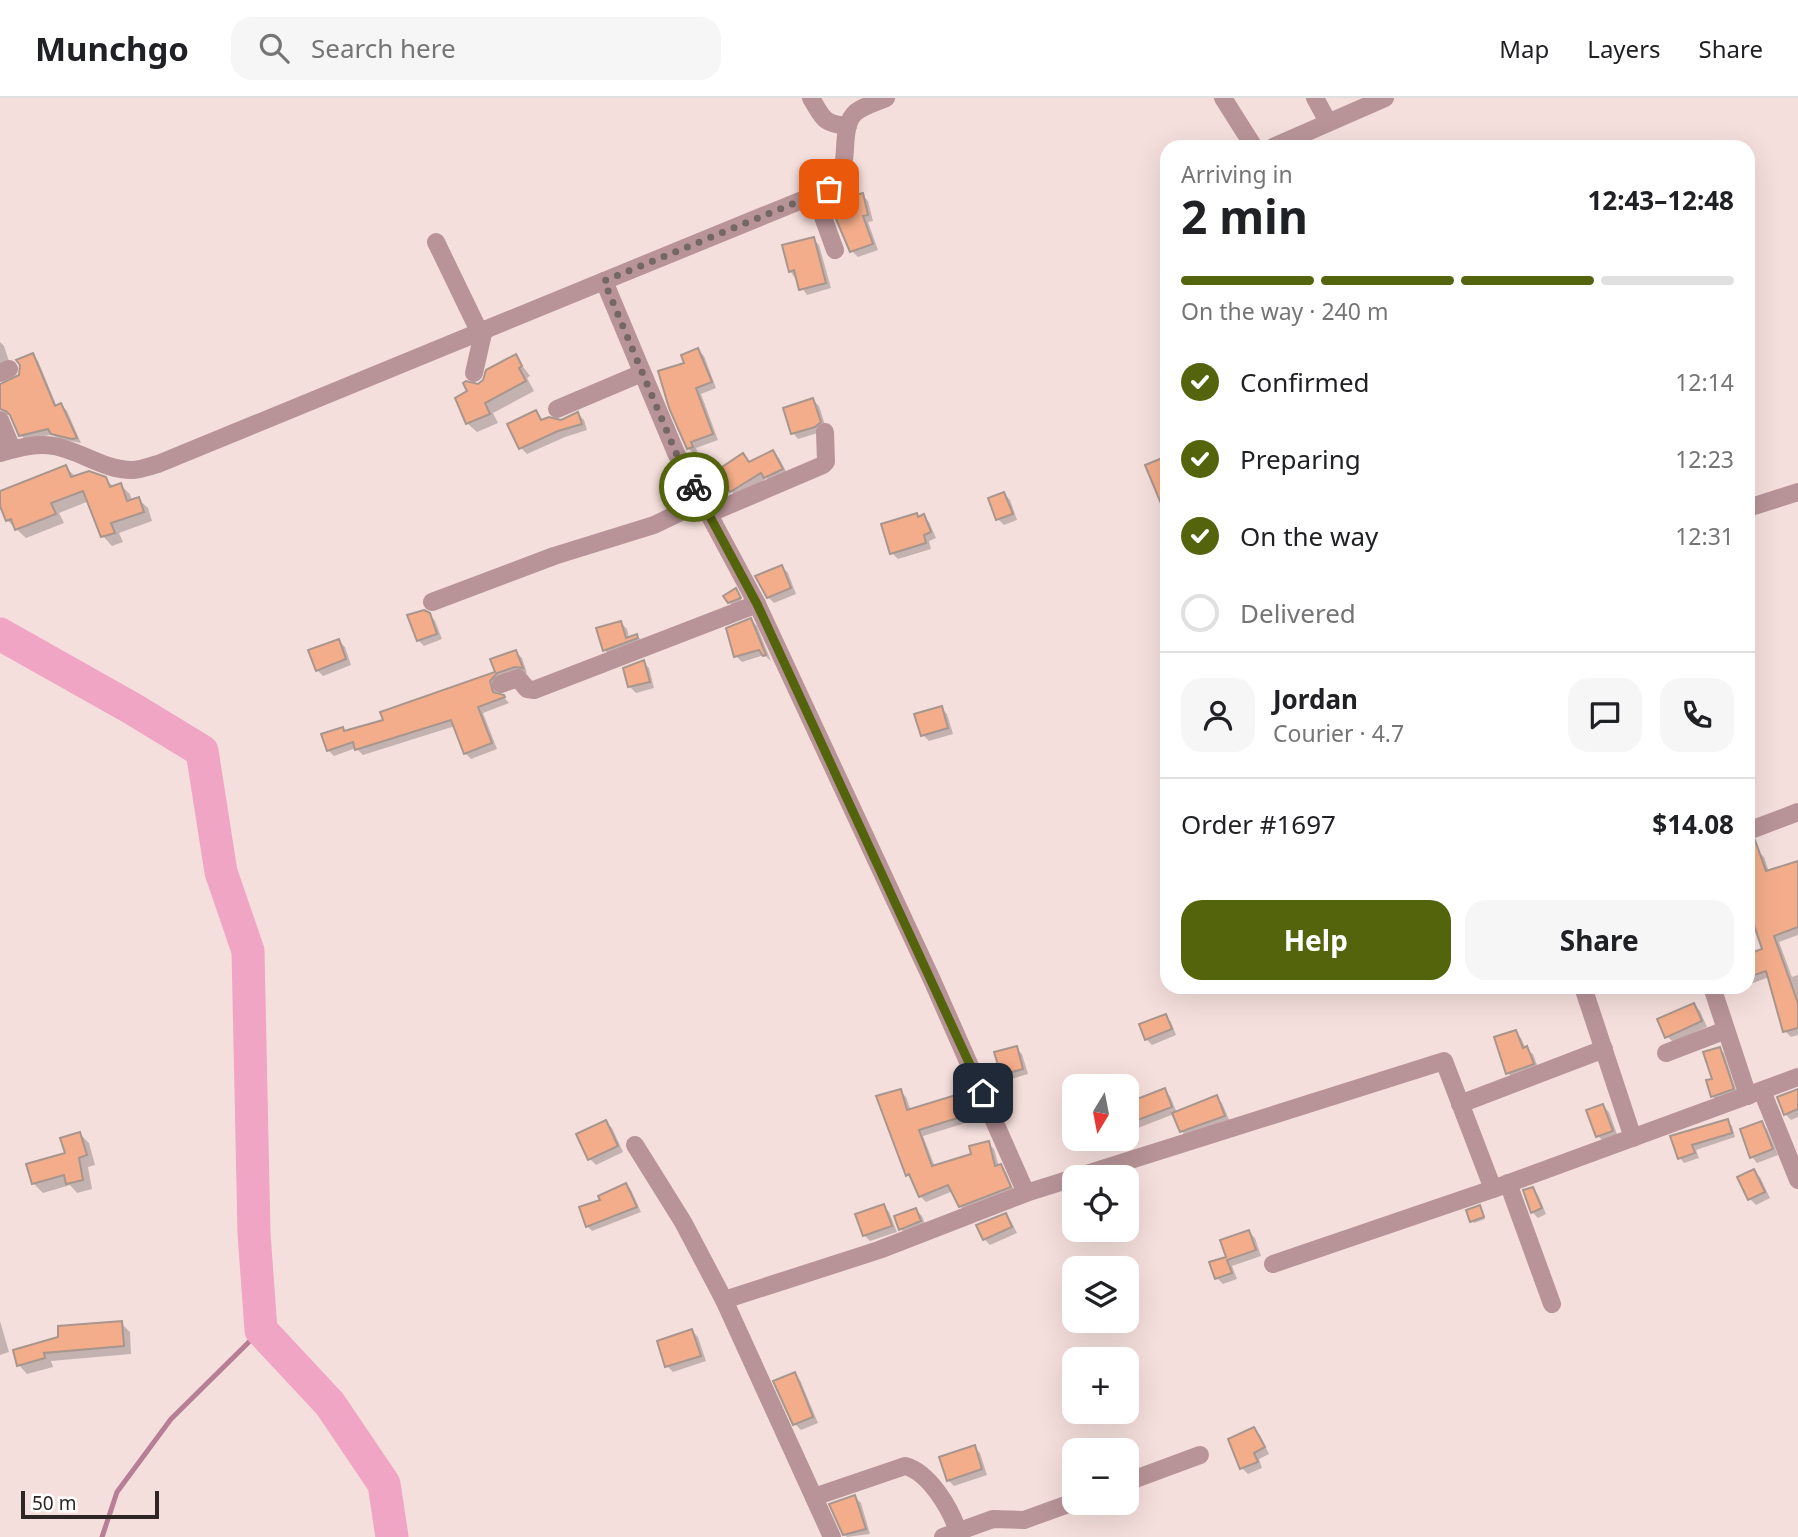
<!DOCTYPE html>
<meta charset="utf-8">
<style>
body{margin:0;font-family:"Noto Sans",sans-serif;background:#f6f6f6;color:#202124;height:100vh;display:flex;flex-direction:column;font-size:26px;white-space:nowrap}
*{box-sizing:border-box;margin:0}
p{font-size:23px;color:#757577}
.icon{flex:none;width:38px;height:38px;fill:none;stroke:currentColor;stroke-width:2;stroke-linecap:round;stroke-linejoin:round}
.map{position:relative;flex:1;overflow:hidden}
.details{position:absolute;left:1160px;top:42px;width:595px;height:854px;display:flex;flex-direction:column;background:#fff;border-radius:21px;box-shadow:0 7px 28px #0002}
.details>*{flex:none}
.needle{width:46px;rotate:190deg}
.controls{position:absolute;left:1062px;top:976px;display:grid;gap:14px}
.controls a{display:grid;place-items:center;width:77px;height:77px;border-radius:14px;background:#fff;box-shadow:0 7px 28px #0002;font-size:35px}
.scale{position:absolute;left:21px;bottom:18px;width:138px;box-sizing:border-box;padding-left:7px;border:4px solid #2e2624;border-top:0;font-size:19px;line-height:24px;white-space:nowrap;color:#2e2624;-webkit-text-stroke:5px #fff;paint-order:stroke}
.pin{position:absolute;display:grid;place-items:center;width:60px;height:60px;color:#fff;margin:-30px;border-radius:14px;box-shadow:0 4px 10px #0006}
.courier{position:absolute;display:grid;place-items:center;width:70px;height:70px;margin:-35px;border:5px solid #53640d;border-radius:50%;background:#fff;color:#222;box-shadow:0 2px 9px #0007}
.overview em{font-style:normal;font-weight:700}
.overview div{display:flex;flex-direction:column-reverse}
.overview{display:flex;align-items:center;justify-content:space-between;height:119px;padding:0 21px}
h1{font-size:46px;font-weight:700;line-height:52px}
.bar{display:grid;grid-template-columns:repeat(4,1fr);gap:10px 7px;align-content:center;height:84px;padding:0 21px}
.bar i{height:9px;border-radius:5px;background:#e0e0e0}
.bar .current{background:#53640d}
.bar p{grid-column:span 4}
.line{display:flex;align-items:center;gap:18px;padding:0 21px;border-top:2px solid #e0e0e0}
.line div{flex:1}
.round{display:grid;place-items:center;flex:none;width:74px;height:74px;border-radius:21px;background:#f6f6f6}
ol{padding:0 21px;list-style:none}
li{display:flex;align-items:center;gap:21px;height:77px}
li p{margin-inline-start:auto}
li .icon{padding:7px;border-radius:50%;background:#53640d;color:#fff;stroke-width:4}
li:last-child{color:#757577}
li i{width:38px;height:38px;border:4px solid #e0e0e0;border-radius:50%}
.action{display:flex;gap:14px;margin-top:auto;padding:14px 21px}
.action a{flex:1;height:80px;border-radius:21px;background:#53640d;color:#fff;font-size:28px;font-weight:700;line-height:80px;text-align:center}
.action a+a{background:#f6f6f6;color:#202124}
header{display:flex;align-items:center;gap:42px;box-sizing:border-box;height:98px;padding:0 35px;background:#fff;border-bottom:2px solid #e0e0e0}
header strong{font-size:33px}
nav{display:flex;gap:38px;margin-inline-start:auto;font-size:24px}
.search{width:490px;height:63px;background:#f6f6f6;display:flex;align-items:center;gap:18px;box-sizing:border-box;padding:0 24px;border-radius:21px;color:#757577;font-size:26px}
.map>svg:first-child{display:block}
</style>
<header>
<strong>Munchgo</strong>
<div class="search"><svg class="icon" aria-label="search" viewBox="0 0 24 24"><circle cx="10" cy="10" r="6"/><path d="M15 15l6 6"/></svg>Search here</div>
<nav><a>Map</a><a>Layers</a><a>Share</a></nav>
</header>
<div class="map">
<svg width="1798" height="1439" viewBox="0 0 1798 1439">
<rect width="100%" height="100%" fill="#f5dfdc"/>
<g fill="#0003">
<path d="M862,97L868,103L873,123L868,124L878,152L858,159L852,153L836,115L849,112Z"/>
<path d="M813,141L819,147L831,190L807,197L790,173Z"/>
<path d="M0,244L4,248L10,266L0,272Z"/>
<path d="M698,252L704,258L716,290L701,296L718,342L696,350L698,355L694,356L688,350L687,266Z"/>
<path d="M33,257L38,263L57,309L61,307L67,313L81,345L58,341L53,336L26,343L21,337L11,318L5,316L0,311V288L20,278Z"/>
<path d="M515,258L530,278L527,280L534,293L493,315L498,325L477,334L467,325L478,287Z"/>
<path d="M813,302L819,308L826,330L821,334L798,341L793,335Z"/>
<path d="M536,314L543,323H561L578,316L584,322L587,332L565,339L527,356L521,350L510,326Z"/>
<path d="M773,354L779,360L788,377L771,385L767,380L737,399L731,393L750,365Z"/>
<path d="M65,369L75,378L105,381L114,389L120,387L130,396L132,403L138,401L148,410L152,423L119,435L123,444L112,448L103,438L89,403L59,415L64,425L26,440L7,422L0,403V394Z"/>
<path d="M1004,396L1010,402L1017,422L1004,427L998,421Z"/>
<path d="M917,417L919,420L923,418L929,424L936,440L929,443L931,451L898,461L892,455Z"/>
<path d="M782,469L788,475L796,496L774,505L768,499Z"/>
<path d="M738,495L742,503L732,507L729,504Z"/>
<path d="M429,516L435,523L442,541L424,548L418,542Z"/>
<path d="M751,522L757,528L771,563L764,557L742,564L736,558Z"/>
<path d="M621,525L627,531L629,540L637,538L643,544L610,558L605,552Z"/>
<path d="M339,543L345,549L351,567L323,578L317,572Z"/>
<path d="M516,554L522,560L527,575L522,574L495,590L497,597L503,598L509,605L483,615L497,651L471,661L465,655L455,628L363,657L356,650L334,658L328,652L345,634L385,623L382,615L498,575L493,562Z"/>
<path d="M643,564L649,570L654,590L636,595L630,589L625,571Z"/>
<path d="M941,610L947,616L953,636L929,643L923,637Z"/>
<path d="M1758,753L1764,759L1769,774L1798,765V837L1779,844L1792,879L1798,877V937L1791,939L1785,933L1769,879L1748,887V858L1764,852Z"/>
<path d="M1544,889H1567V890L1550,895Z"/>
<path d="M1727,889H1743L1731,893Z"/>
<path d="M1694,907L1700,913L1707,929L1673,944L1667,938Z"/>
<path d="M1165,918L1171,924L1176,937L1152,947L1146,941Z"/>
<path d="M1516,934L1521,940L1526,951L1533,956L1539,972L1514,981L1508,975Z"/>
<path d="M1016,950L1022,956L1028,976L1008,982L1002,976Z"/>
<path d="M1719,951L1724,955L1737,995L1717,1003L1712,998Z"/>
<path d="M1798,992V1019L1791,1022L1785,1016Z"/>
<path d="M900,993L906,999L911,1013L968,995L974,1001L982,1020L923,1038L935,1069L973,1057L988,1045L994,1051L999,1069L1006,1074L1015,1095L966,1114L960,1108L953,1093L926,1104L920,1098L914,1083L907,1077Z"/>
<path d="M1164,993L1170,998L1177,1015L1216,999L1222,1005L1230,1024L1187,1039L1181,1033L1174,1016L1138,1030L1132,1024L1127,1007Z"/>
<path d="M1603,1008L1609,1014L1618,1039L1604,1044L1598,1038Z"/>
<path d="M1727,1023L1732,1028L1735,1039L1696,1052L1699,1060L1684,1065L1680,1060L1672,1039Z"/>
<path d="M606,1024L612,1030L623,1054L596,1067L590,1061Z"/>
<path d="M1761,1025L1767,1031L1778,1057L1757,1065L1752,1059Z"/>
<path d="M80,1036L89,1045L95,1067L88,1069L92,1091L77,1095L70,1087L43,1095L33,1085L68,1056Z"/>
<path d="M1754,1074L1760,1079L1770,1100L1756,1107L1750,1101Z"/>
<path d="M626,1087L631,1092L641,1114L592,1133L587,1128L602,1103Z"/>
<path d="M1532,1091L1538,1097L1546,1116L1538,1120L1532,1114Z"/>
<path d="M883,1108L889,1114L897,1134L870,1143L864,1137Z"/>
<path d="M1480,1109L1485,1121L1474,1125L1472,1123Z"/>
<path d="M916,1112L922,1118L926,1129L907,1137L901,1131Z"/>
<path d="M1005,1117L1011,1123L1017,1135L990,1147L984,1141Z"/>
<path d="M1249,1134L1255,1140L1261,1158L1232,1168L1237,1181L1223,1186L1217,1180L1228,1160Z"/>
<path d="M0,1223L9,1254L0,1257Z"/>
<path d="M121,1225L130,1234L131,1256L51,1263L53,1269L27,1276L19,1267L60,1241Z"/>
<path d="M692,1233L698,1239L706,1263L673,1274L667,1268Z"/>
<path d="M794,1276L800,1282L818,1325L801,1332L795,1326Z"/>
<path d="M1254,1331L1260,1337L1269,1356L1259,1361L1262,1370L1248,1376L1242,1370L1230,1342Z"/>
<path d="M974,1349L980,1355L987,1377L954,1388L948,1382Z"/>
<path d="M855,1399L861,1405L870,1436L847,1439L844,1436Z"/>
</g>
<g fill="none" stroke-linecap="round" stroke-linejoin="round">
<path stroke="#b67f95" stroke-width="5" d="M102,1439L117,1394L171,1321L261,1232"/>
<path stroke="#f0a5c5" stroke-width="33" d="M0,536L133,611L202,653L221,774L248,853L254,1135L261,1232L330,1306L384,1386L392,1439"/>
</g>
<g fill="#f4ad8a" stroke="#a8968e" stroke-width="2">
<path d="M863,95L868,117L863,118L873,146L850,154L833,114L847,111L844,100Z"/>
<path d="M814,139L826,185L799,192L794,172L789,174L782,147Z"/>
<path d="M698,250L712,284L696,290L713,336L691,344L693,349L687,351L669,310L658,273L684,265L681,257Z"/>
<path d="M33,255L55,308L61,305L77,340L72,341L51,336L48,331L19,338L10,317L6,313L0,311V286L19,277L20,267L16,262Z"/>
<path d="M516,256L522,268L519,270L526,283L485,305L490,316L466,326L455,300L467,293L463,285L466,283L478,286L483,282L486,272Z"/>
<path d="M813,300L821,324L815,329L791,336L783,310Z"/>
<path d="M536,312L541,322L549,319L561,322L578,314L582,326L558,333L519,351L507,326Z"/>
<path d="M773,352L783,371L764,380L761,375L730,394L716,373L743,355L749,364Z"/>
<path d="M1167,358V420L1145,367Z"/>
<path d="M66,367L71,379L89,373L106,379L110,389L121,385L127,403L139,399L144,414L111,425L115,435L101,439L83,393L51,405L56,416L15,432L11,421L6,423L0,408V393Z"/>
<path d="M1004,394L1013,416L996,422L988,400Z"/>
<path d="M917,415L918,419L924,416L931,434L924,437L926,445L890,456L881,426Z"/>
<path d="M782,467L791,490L767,500L755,478Z"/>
<path d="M736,490L741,500L728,505L723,498Z"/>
<path d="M424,512L430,515L437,536L417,543L407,517Z"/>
<path d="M751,520L766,557L763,558L759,552L734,559L726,530Z"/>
<path d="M621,523L626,540L637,536L638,540L603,553L596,530Z"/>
<path d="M339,541L346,561L316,573L308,552Z"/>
<path d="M516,552L523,570L515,569L497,575L490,583L493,594L504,597L505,599L478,609L492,645L464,656L451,622L355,652L353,644L327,653L321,636L343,629L344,633L383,622L380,614L495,574L490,561Z"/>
<path d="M644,562L650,584L628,589L623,570Z"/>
<path d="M942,608L948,630L921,638L914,616Z"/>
<path d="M1755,742L1766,773L1798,763V829L1774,838L1798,905V930L1783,934L1766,873L1748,879V856L1762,851L1748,809V744Z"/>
<path d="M1694,905L1702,923L1665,940L1657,921Z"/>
<path d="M1166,916L1172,931L1145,942L1139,926Z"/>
<path d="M1516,932L1523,950L1527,948L1534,966L1506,976L1494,939Z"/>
<path d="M1017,948L1023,971L1001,977L994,954Z"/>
<path d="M1720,949L1734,991L1711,999L1706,982L1712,981L1703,954Z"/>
<path d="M1165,990L1172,1009L1130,1025L1127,1016V1005Z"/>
<path d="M901,991L907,1012L969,993L977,1014L919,1032L932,1068L971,1056L969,1048L989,1043L995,1068L1001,1066L1011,1089L959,1109L948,1087L919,1099L909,1076L906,1078L876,998Z"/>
<path d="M1798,991V1011L1784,1017L1777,999Z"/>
<path d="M1217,997L1225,1018L1180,1034L1172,1015Z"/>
<path d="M1603,1006L1613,1033L1596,1039L1586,1012Z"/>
<path d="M1728,1021L1732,1035L1692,1047L1695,1055L1678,1061L1670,1038Z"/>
<path d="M606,1022L618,1048L588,1062L576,1036Z"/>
<path d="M1762,1023L1773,1051L1750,1060L1740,1031Z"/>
<path d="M80,1034L87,1057L79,1060L83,1082L66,1086L64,1077L32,1086L26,1066L65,1055L60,1040Z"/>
<path d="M1754,1071L1765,1094L1748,1102L1737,1079Z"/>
<path d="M626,1085L637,1109L586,1129L579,1109L600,1102L598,1098Z"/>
<path d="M1533,1089L1542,1110L1531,1115L1523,1092Z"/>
<path d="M884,1106L892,1128L863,1138L855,1116Z"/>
<path d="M1480,1107L1484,1119L1470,1124L1466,1112Z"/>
<path d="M916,1110L921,1123L899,1132L894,1118Z"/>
<path d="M1006,1115L1012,1129L983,1142L976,1127Z"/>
<path d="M1249,1132L1256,1152L1227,1162L1232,1175L1215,1181L1209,1164L1226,1159L1220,1142Z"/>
<path d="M122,1223L124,1248L44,1255L45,1260L17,1268L13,1252L58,1239V1228Z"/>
<path d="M692,1231L701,1258L665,1269L657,1243Z"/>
<path d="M795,1274L813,1319L793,1327L773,1283Z"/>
<path d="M1254,1329L1265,1349L1254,1355L1258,1364L1240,1371L1228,1341Z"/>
<path d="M975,1347L982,1371L947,1383L939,1359Z"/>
<path d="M855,1397L866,1431L843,1437L829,1406Z"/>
</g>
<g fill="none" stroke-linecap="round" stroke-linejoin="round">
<g stroke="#b89498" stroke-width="18">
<path d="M811,0C823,20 823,26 848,28"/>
<path d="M886,0C877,4 864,8 856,14C842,26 847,52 843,68C841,77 835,84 829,91L604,183L676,355L757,506L932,882L1026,1095"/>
<path d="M1223,0L1254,49"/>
<path d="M1315,0L1328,24"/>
<path d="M1273,49L1385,0"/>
<path d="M815,97L835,152"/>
<path d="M436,144L479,233"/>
<path d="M0,275L9,271"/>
<path d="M474,275L484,231"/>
<path d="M557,311L642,275"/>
<path d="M0,322L12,351"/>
<path d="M0,355C18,350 35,345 54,348C81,353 104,372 132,372C140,372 150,368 158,366L604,183"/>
<path d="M1748,410L1798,394"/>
<path d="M708,416L823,367L826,364L825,334"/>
<path d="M432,504L554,458L654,427L702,404"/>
<path d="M501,586L518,580L527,591L534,592L757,506"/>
<path d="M1748,733L1798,714"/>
<path d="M1583,889L1633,1040"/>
<path d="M1712,889L1748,998"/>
<path d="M1666,955L1726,932"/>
<path d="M1762,993L1798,1082"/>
<path d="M1460,1006L1604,951"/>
<path d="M635,1047L683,1124L724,1202"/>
<path d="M1508,1085L1552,1206"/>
<path d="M1273,1166L1493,1091"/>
<path d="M1127,1384L1200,1357"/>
<path d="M814,1399L905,1368C929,1374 951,1411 958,1434"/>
<path d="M832,1439L724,1202L879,1152L1026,1095L1444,963L1493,1091L1798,979"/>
<path d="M943,1439L993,1421L1024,1422L1074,1404"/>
</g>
</g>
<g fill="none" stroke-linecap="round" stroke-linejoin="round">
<path stroke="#746764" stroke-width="7" stroke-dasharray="0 12.6" d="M694,389L676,355L604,183L829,91"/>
<path stroke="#53640d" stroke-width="9" d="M694,389L757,506L983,995"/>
</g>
</svg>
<div class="controls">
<a><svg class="needle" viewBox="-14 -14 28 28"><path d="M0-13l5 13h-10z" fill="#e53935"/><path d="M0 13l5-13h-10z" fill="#757577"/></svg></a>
<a><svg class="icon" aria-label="locate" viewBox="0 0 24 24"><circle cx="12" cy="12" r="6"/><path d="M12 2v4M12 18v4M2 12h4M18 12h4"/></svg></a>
<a><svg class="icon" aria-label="layers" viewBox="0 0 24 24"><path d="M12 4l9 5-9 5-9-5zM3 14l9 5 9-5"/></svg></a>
<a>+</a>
<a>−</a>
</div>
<div class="scale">50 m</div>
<div class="pin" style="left:829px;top:91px;background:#ea580c"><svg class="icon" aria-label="bag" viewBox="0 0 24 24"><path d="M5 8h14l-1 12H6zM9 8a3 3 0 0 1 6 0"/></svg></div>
<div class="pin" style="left:983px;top:995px;background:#1f2937"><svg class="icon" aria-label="home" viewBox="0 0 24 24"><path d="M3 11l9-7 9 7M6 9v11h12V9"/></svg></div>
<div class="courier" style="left:694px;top:389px"><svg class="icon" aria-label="bike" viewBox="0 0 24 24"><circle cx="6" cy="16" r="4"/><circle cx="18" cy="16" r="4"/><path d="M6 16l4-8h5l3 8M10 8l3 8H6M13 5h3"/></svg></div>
<section class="details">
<div class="overview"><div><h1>2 min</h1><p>Arriving in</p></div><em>12:43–12:48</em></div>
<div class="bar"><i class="current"></i><i class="current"></i><i class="current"></i><i></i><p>On the way · 240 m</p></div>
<ol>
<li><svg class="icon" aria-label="check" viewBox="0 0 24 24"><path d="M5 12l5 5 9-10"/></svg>Confirmed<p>12:14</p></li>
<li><svg class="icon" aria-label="check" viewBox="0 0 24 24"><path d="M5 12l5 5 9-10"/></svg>Preparing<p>12:23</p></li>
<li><svg class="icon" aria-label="check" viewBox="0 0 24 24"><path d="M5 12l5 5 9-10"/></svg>On the way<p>12:31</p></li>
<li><i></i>Delivered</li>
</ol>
<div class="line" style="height:126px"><a class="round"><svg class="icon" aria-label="person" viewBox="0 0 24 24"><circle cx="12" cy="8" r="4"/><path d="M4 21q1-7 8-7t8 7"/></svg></a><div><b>Jordan</b><p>Courier · 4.7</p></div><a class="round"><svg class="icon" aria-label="chat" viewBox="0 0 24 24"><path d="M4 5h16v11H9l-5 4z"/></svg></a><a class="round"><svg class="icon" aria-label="phone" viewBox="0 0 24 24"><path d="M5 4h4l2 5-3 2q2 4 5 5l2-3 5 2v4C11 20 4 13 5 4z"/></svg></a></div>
<div class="line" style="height:91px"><div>Order #1697</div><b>$14.08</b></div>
<div class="action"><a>Help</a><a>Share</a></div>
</section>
</div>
